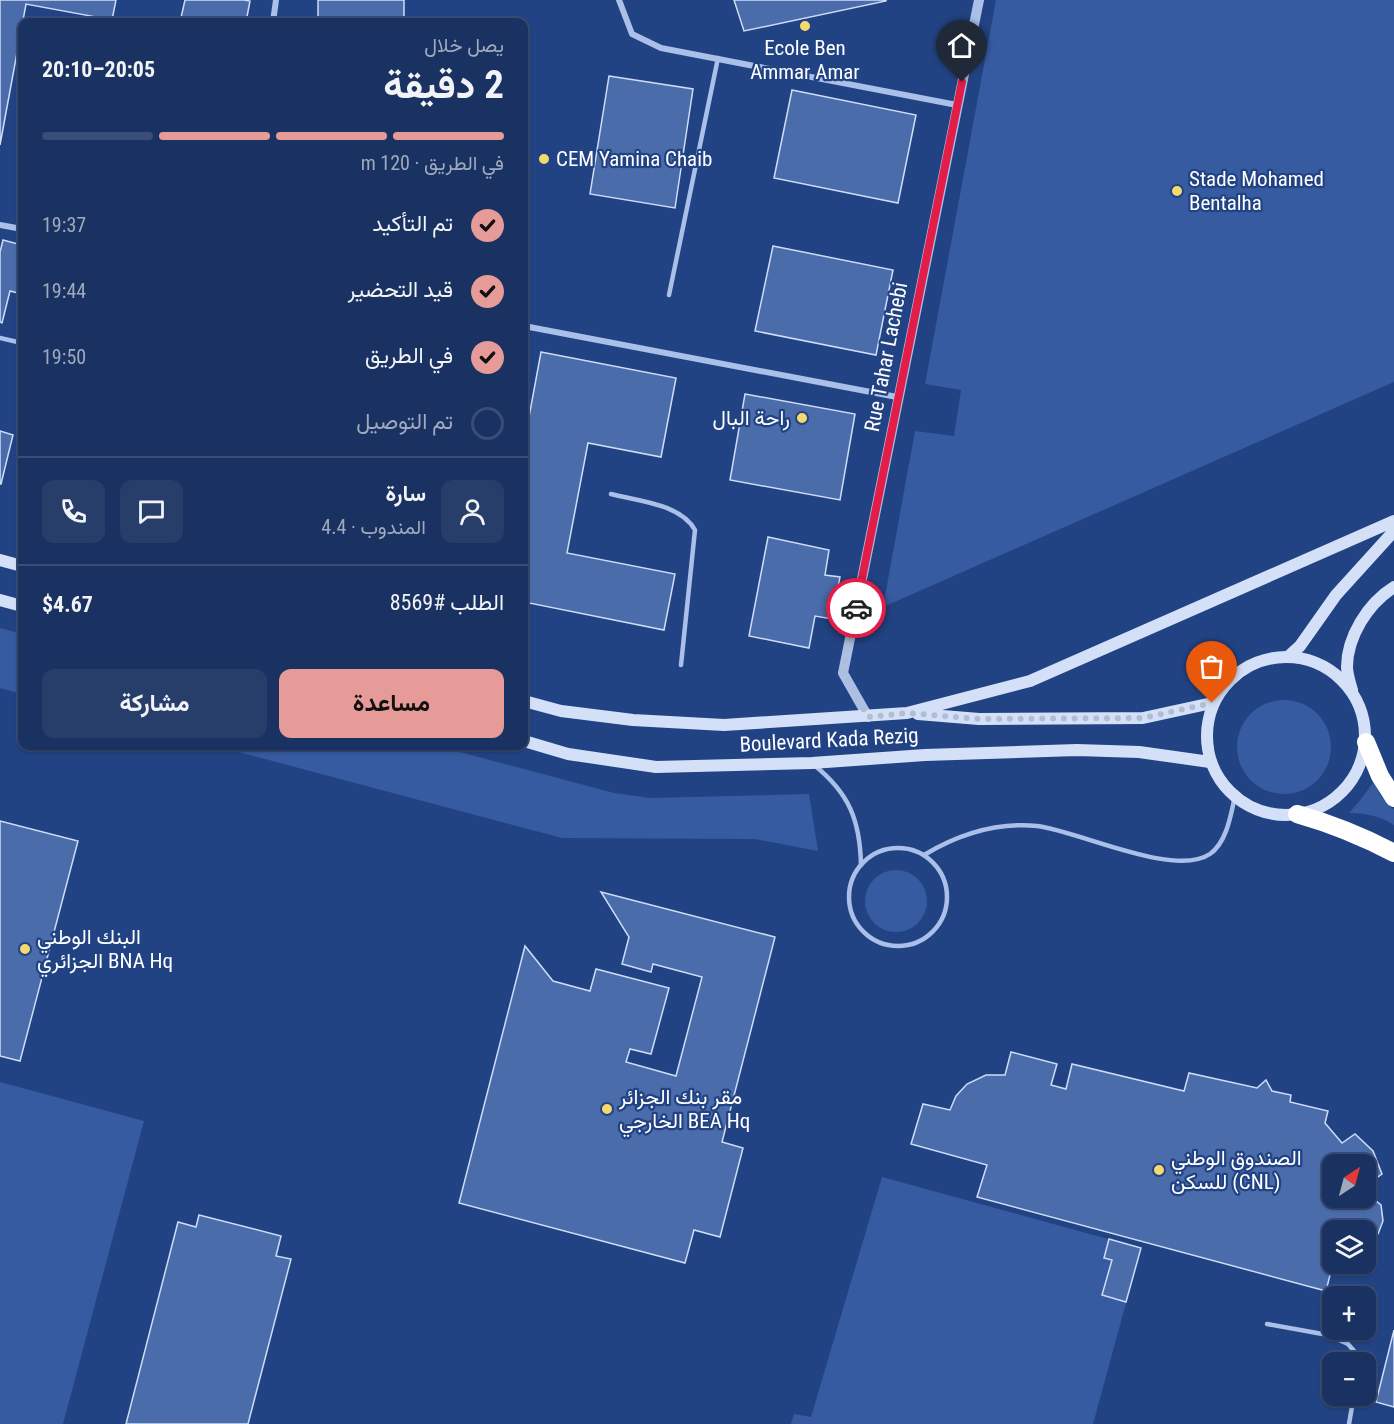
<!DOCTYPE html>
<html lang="ar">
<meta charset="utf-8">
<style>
body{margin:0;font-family:"Roboto Condensed",Vazirmatn,sans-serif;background:#273e6b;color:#f1f3f6;direction:rtl;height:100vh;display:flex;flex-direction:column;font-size:22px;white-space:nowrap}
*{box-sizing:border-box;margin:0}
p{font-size:20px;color:#9faabe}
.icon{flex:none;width:33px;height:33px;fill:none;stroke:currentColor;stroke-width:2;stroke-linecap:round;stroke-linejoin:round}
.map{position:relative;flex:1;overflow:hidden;direction:ltr}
.drawer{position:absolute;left:18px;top:18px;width:510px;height:732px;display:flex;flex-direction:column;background:#1a3262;border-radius:12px;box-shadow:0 2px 4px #0004,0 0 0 2px #384d77;direction:rtl}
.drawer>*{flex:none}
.needle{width:39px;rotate:36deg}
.controls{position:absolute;left:1322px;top:1154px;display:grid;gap:12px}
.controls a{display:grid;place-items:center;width:54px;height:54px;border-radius:12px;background:#1a3262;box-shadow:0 2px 4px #0004,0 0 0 2px #384d77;font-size:30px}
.pin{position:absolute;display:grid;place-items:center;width:51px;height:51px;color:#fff;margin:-62px -26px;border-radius:50% 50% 50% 0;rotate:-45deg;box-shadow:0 0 6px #0007}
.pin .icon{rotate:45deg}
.courier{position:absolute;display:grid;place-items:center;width:60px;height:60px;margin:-30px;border:4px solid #e11d48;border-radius:50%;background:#fff;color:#222;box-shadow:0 2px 8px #0007}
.headline em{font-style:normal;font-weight:700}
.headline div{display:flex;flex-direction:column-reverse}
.headline{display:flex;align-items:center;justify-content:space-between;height:102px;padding:0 24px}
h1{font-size:39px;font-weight:700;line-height:45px}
.bar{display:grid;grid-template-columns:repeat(4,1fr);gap:9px 6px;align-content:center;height:72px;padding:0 24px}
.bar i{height:8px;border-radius:4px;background:#384d77}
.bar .current{background:#e69b98}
.bar p{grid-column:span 4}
.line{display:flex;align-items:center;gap:15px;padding:0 24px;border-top:2px solid #384d77}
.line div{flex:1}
.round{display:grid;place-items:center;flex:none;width:63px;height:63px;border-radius:12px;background:#273e6b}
ol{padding:0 24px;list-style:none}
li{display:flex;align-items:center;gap:18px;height:66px}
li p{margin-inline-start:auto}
li .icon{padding:6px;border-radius:50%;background:#e69b98;color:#111;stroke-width:4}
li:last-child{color:#9faabe}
li i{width:33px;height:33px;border:3px solid #384d77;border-radius:50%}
.primary-button{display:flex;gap:12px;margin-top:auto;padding:12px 24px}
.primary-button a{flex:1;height:69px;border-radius:12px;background:#e69b98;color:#111;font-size:24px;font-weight:700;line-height:69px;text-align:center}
.primary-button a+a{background:#273e6b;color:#f1f3f6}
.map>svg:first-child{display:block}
</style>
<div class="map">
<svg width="1394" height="1424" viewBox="0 0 1394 1424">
<rect width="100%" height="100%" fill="#224383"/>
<g fill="#365ba0">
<path d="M996,0H1394V382L883,607L915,431L954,436L961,390L925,384Z"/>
<path d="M0,628L22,634V694L0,688Z"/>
<circle cx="1284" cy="747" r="47"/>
<path d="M216,746H437L614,793L650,798L809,794L818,851L755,839L562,838Z"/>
<path d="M1374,781L1380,795L1394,810V825C1380,816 1366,813 1349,813L1362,798Z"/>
<circle cx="896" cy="901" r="31"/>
<path d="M0,1082L144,1121L63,1424H0Z"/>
<path d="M882,1177L1141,1248L1093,1424H791L794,1414L811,1417Z"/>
</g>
<g fill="#4b6cab" stroke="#cedcf6" stroke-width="1.5">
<path d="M0,0H116L112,20L26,4L0,145Z"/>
<path d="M185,0H244L250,1L246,22H180Z"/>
<rect x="318" y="0" width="86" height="22"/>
<path d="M734,0H886V1L744,31Z"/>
<path d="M609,76L693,89L675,208L590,194Z"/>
<path d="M792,90L916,115L898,203L774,178Z"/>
<path d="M3,240L22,245V294L10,291L2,323L0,322V252Z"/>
<path d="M773,246L893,270L876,355L755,331Z"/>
<path d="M541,352L676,378L661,457L588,443L567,553L675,574L664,630L524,602V444Z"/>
<path d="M745,394L855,414L840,500L730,480Z"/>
<path d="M0,431L13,435L1,484H0Z"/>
<path d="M768,537L829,550L825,575L840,577L832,619L815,616L809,648L749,636Z"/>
<path d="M0,821L78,841L20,1061L0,1056Z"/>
<path d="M601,892L775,937L722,1142L743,1148L720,1237L694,1230L685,1263L459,1203L525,946L553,981L590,991L596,969L669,988L651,1054L630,1049L626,1062L676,1076L702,977L653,964L651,972L622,964L629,937Z"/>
<path d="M1011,1052L1057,1064L1051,1085L1066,1089L1072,1064L1184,1091L1189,1073L1257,1088L1266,1080L1272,1091L1291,1095L1290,1102L1328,1111L1325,1123L1342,1143L1355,1134L1373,1151L1382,1174L1365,1186V1164H1332V1197H1365V1194L1371,1197L1381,1205L1383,1221L1378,1234L1365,1242V1230H1332L1333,1263L1326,1291L977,1197L987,1165L911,1144L923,1104L950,1110L956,1096L967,1084L986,1075H1005Z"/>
<path d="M199,1215L281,1236L276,1256L291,1259L248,1424H126L178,1222L196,1227Z"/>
<path d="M1109,1239L1141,1248L1126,1302L1102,1295L1112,1260L1104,1258Z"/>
<path d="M1394,1330V1407L1376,1402Z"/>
</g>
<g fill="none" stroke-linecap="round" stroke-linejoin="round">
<g stroke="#aac0e8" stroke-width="4.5">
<path d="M669,295L718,58"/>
<path d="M0,338L22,343"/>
<path d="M611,494C638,501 681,504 695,530L681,665"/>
<path d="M814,765C849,793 860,820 861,865"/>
<circle cx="898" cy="897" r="49"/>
<path d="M924,855C959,834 996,822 1037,826C1079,831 1174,878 1210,854C1227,842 1231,814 1235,796"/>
<path d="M1267,1324L1328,1335L1348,1344L1361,1359L1360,1362"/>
<path d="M1349,1424L1354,1395"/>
</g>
<g stroke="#aac0e8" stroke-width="6">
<path d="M619,0L632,34L661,48L957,105"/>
<path d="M273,22L276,0"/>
<path d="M0,225L22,229"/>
<path d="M524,326L897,397"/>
</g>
<path stroke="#aac0e8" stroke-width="10" d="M868,717L843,673L979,0"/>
<g stroke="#d4e0f7" stroke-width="12">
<path d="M0,560L22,566"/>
<path d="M0,600L22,606"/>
<path d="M1289,656L1300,646L1336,595L1394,531"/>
<circle cx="1286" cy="736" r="79"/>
<path d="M1352,690C1350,683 1347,674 1347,667C1347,637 1368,603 1394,587"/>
<path d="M524,701L561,711L633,720L724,725L907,713L1030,681L1394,521"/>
<path d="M918,714L979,719L1143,718L1212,703"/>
<path d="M524,741L568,754L656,767L812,763L925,755L1077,750L1139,752L1210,762"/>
</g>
<g stroke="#fff" stroke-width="18">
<path d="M1366,742L1380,776L1394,798"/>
<path d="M1297,814C1332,824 1362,836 1394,853"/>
</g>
</g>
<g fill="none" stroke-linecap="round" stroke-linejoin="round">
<path stroke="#b2bdd4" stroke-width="6" stroke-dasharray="0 10.8" d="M856,608L843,673L868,717L908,713L979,719L1143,718L1212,703"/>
<path stroke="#e11d48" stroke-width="8" d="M856,608L962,82"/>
</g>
<g fill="#f4da6c" stroke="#224383" stroke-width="2">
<circle cx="805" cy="26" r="6"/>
<circle cx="544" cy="159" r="6"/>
<circle cx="1177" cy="191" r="6"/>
<circle cx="802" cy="418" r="6"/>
<circle cx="25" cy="949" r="6"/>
<circle cx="607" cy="1109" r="6"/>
<circle cx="1159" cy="1170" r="6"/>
</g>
<g text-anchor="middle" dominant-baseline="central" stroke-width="4.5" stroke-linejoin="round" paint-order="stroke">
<g font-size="21" fill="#fff" stroke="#224383" text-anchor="start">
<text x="805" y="48" text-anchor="middle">Ecole Ben<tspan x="805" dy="24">Ammar Amar</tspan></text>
<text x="556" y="159">CEM Yamina Chaib</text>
<text x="1189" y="179">Stade Mohamed<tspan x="1189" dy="24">Bentalha</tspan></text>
<text x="790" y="418" text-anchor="end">راحة البال</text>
<text x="37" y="937">البنك الوطني<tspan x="37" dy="24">الجزائري BNA Hq</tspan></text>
<text x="619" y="1097">مقر بنك الجزائر<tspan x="619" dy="24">الخارجي BEA Hq</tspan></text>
<text x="1171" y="1158">الصندوق الوطني<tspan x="1171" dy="24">للسكن (CNL)</tspan></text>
</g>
<g font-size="21" fill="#fff" stroke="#224383">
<text transform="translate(886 357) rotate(-79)">Rue Tahar Lachebi</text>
<text transform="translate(829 740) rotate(-3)">Boulevard Kada Rezig</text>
</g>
</g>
</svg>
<div class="controls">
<a><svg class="needle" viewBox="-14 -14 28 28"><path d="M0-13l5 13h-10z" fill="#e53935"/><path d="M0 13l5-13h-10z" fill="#9faabe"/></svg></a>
<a><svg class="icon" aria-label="layers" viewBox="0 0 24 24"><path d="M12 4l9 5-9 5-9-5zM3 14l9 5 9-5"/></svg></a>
<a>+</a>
<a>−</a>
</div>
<div class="pin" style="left:1212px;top:703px;background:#ea580c"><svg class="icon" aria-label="bag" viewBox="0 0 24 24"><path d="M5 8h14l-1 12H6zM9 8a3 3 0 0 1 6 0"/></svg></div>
<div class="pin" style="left:962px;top:82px;background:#1f2937"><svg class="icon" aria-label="home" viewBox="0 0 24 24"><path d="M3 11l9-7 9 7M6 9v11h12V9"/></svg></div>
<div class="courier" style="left:856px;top:608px"><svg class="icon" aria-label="car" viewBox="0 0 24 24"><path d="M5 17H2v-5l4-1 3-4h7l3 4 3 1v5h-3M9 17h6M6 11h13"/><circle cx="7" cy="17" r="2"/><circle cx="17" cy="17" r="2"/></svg></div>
<section class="drawer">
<div class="headline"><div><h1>2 دقيقة</h1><p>يصل خلال</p></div><em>20:05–20:10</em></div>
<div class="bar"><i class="current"></i><i class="current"></i><i class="current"></i><i></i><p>في الطريق · 120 m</p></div>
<ol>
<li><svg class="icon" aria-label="check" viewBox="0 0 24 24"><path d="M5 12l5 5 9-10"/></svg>تم التأكيد<p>19:37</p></li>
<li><svg class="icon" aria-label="check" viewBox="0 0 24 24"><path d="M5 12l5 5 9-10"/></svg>قيد التحضير<p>19:44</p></li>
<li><svg class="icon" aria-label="check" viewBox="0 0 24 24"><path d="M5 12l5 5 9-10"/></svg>في الطريق<p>19:50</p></li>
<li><i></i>تم التوصيل</li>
</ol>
<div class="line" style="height:108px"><a class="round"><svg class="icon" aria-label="person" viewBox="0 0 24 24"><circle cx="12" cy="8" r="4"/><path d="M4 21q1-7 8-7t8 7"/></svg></a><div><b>سارة</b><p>المندوب · 4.4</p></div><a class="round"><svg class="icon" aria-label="chat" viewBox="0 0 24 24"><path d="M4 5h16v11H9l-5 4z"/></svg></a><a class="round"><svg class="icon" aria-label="phone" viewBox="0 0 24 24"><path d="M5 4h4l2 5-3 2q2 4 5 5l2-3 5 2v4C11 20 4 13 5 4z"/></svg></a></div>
<div class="line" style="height:78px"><div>الطلب #8569</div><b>$4.67</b></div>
<div class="primary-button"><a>مساعدة</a><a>مشاركة</a></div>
</section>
</div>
